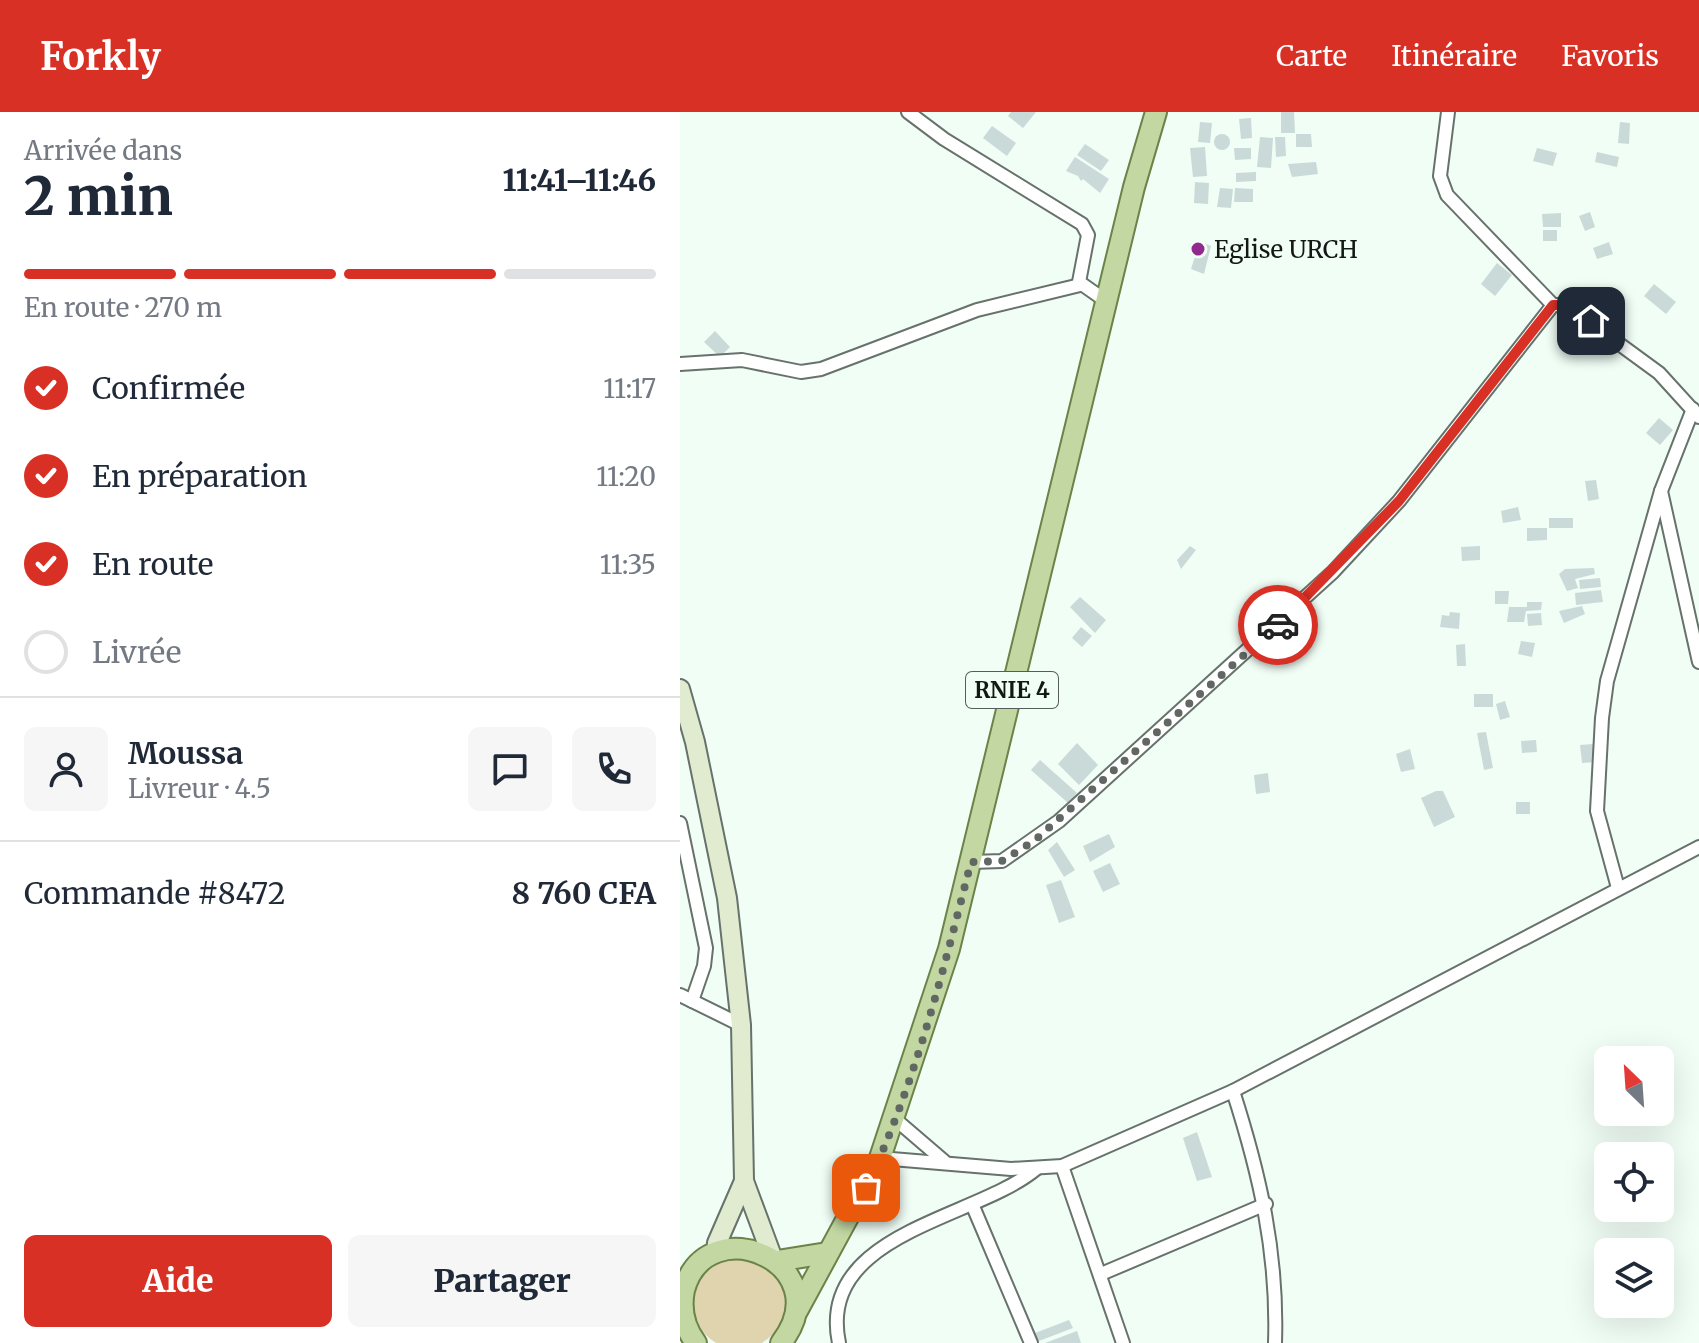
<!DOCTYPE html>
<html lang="fr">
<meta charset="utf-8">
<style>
body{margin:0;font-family:Merriweather,serif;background:#f6f6f7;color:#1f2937;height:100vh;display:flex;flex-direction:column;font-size:30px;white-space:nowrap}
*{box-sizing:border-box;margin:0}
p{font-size:26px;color:#747a83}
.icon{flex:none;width:44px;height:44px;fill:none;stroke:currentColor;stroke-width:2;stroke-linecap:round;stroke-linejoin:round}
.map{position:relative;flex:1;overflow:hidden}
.panel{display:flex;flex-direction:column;background:#fff;width:680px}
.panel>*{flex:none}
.needle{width:52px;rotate:335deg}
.fabs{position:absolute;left:914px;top:934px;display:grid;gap:16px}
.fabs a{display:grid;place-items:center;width:80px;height:80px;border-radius:12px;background:#fff;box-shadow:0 8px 32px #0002;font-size:40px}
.pin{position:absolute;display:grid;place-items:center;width:68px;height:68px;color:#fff;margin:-34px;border-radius:16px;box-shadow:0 4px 12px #0006}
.courier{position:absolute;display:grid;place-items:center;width:80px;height:80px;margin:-40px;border:6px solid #d93025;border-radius:50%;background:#fff;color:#222;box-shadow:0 2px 10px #0007}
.headline em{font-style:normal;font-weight:800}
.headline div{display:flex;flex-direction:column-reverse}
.headline{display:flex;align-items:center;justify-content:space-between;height:136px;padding:0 24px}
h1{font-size:52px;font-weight:800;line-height:60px}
.bar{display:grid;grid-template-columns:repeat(4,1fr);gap:12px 8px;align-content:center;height:96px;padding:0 24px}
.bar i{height:10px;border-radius:6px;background:#e0e1e3}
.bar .on{background:#d93025}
.bar p{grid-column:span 4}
.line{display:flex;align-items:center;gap:20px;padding:0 24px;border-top:2px solid #e0e1e3}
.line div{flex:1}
.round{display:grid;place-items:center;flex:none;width:84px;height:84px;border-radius:12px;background:#f6f6f7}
ol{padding:0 24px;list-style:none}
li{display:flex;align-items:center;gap:24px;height:88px}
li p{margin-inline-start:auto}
li .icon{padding:8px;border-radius:50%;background:#d93025;color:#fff;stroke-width:4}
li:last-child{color:#747a83}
li i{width:44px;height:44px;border:4px solid #e0e1e3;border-radius:50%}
.button{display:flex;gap:16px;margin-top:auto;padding:16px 24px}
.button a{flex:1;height:92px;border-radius:12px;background:#d93025;color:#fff;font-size:32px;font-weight:800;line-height:92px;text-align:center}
.button a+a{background:#f6f6f7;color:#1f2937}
header{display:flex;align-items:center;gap:48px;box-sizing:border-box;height:112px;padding:0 40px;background:#d93025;color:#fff}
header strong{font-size:38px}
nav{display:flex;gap:44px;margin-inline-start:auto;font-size:28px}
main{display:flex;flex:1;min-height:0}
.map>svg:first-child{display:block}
</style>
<header>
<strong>Forkly</strong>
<nav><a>Carte</a><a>Itinéraire</a><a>Favoris</a></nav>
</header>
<main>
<section class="panel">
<div class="headline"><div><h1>2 min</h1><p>Arrivée dans</p></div><em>11:41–11:46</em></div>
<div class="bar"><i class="on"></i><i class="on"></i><i class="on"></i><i></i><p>En route · 270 m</p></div>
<ol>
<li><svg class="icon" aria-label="check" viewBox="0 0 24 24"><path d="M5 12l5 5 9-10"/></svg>Confirmée<p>11:17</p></li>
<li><svg class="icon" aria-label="check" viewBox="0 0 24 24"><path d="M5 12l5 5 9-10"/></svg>En préparation<p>11:20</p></li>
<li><svg class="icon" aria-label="check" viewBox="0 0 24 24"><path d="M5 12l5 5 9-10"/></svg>En route<p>11:35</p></li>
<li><i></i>Livrée</li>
</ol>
<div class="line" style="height:144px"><a class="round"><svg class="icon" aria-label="person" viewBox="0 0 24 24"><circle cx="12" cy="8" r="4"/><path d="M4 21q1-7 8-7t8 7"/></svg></a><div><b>Moussa</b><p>Livreur · 4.5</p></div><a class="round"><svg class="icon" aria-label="chat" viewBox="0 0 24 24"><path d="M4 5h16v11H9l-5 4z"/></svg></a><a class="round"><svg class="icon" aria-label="phone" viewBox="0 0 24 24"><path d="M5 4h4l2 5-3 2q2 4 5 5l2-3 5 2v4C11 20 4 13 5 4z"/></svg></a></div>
<div class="line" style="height:104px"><div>Commande #8472</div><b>8 760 CFA</b></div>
<div class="button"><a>Aide</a><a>Partager</a></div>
</section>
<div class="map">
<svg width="1019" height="1231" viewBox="0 0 1019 1231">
<rect width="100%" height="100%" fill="#f1fef6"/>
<circle fill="#dfd4ae" cx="59" cy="1191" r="46"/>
<g fill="#cadad9">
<path d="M331,0H356L343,16L328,4Z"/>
<path d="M601,0H614L615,21H601Z"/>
<path d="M571,6L572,26L561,27L559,7Z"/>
<path d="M520,10L532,11L530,31L518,30Z"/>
<path d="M940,10L950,11L949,32L938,31Z"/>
<path d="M312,14L336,31L327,44L303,26Z"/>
<circle cx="542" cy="30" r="8"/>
<path d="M616,22H631L632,35H616Z"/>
<path d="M580,25L593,26L591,56L577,55Z"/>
<path d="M595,25H605L606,44L596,45Z"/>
<path d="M405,32L429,48L421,59L397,43Z"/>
<path d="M525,35L527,64L513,65L510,36Z"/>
<path d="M554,36H571V47L555,48Z"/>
<path d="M857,36L877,41L873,54L853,49Z"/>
<path d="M917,40L939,45L937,55L915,50Z"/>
<path d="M395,45L429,67L420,81L403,67L401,69L398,64L386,59Z"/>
<path d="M636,50L638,62L612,65L608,52Z"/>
<path d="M576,60V69L556,70V61Z"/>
<path d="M515,70L529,71L528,92L514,91Z"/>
<path d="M540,76L553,77L551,96L537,95Z"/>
<path d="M555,76L573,77V90H554Z"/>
<path d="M910,100L915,115L905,119L899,104Z"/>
<path d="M881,101V115H863L862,102Z"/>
<rect x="863" y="118" width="14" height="11"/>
<path d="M520,129L531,134L524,162L511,157Z"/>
<path d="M929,130L933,142L917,147L913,136Z"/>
<path d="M817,151L832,163L815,184L801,172Z"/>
<path d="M974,172L996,190L986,202L964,184Z"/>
<path d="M35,219L50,235L40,245L24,230Z"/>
<path d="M979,306L993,318L980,333L966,321Z"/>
<path d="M916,368L919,387L908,389L905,369Z"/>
<path d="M838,395L841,408L823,411L821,399Z"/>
<rect x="869" y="406" width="24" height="10"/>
<path d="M847,416H867V428L847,429Z"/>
<path d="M510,434L516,438L501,457L497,448Z"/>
<path d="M800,434V448L782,449L781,435Z"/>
<path d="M914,456L915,462L895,467L898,476L887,479L879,462L885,457Z"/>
<path d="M920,466L921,475L900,477L899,468Z"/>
<path d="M921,478L923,490L896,493L895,481Z"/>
<path d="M815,479H829L828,492H815Z"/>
<path d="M400,485L426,508L415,521L390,495Z"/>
<path d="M847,490H862L861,498L846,499L844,510H827L829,495H847Z"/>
<path d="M902,494L905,502L884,511L879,499Z"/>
<path d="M770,500L780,501L779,517L760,515L762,503L769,504Z"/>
<path d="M861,501L862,513L848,514L847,502Z"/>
<path d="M401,515L412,524L402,535L392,526Z"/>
<path d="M841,529L855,531L852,545L838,542Z"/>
<path d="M785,532L786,554H777L776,533Z"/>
<rect x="794" y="582" width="19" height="13"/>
<path d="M825,589L830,605L820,608L816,592Z"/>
<path d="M806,620L813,656L804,658L797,621Z"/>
<path d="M856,628L857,640L842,641L841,629Z"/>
<path d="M397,631L418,653L399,673L378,652Z"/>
<path d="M913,632L915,650L902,651L900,633Z"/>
<path d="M730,637L735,657L721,660L716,642Z"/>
<path d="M360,648L397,681L388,691L351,658Z"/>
<path d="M588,661L590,680L576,682L574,663Z"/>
<path d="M756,679H763L775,705L754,715L741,686Z"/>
<rect x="836" y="690" width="14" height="12"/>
<path d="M429,722L435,735L410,750L403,734Z"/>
<path d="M377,730L395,758L384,765L368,738Z"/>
<path d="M430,751L440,772L423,780L413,759Z"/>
<path d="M381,768L395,805L379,811L366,773Z"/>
<path d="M517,1020L532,1065L517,1069L503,1026Z"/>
<path d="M389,1208L393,1216L359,1229L355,1221Z"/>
<path d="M397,1219L401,1231H365Z"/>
</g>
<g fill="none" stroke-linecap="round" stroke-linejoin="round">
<g stroke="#66726b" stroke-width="16">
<g id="street">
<path d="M228,0L264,27L402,112L408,123L399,170L426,189"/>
<path d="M768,0L760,64L767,83L873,193"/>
<path d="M0,252L62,248L121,260L141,257L297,198L400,173"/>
<path d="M1013,297L981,379L1019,550"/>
<path d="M0,711L26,836L24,854L12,889"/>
<path d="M291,750L322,749L379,709L653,460L719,389L873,193H886L979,261L1019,305"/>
<path d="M938,776L917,699L922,606L927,569L981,379"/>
<path d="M0,883L61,913"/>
<path d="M553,979C580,1063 598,1142 595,1231"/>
<path d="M215,1007L264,1049"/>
<path d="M200,1046L331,1057L382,1054L553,979L1019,735"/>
<path d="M382,1054L443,1231"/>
<path d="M292,1092L351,1231"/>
<path d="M421,1162L586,1092"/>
<path d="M159,1231C136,1121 296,1107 356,1057"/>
</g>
</g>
<g stroke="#66726b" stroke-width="22">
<g id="secondary">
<path d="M0,577L15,630L47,786L61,913L64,1069L37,1131L36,1141"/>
<path d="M64,1069L93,1147"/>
</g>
</g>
<g stroke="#6a8348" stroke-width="24">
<g id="primary">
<path d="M97,1149L147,1141"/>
<path d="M117,1199L200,1046L269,837L454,75L476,0"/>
<path d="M16,1231C4,1215 0,1198 4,1178C27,1094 162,1152 101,1231"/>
</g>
</g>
<use href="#street" stroke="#fff" stroke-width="12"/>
<use href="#secondary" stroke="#e0ebd0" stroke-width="18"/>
<use href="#primary" stroke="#c2d7a2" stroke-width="20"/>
</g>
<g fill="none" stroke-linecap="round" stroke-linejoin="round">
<path stroke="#616864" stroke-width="8" stroke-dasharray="0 14.4" d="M186,1076C235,973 263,860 291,750L322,749L354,729L598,513"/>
<path stroke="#d93025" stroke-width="10" d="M598,513L719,389L873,193H886L911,209"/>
</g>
<circle fill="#92298e" stroke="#f1fef6" stroke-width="3" cx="518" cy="137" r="8"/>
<g text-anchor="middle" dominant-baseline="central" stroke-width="7" stroke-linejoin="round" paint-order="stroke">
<rect fill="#f1fef6" stroke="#565d58" stroke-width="2" x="286" y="560" width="92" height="36" rx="6"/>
<g font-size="22" font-weight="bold" fill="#131815">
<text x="332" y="578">RNIE 4</text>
</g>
<g font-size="24" fill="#131815" stroke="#f1fef6" text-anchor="start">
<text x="534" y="137">Eglise URCH</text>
</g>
</g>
</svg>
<div class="fabs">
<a><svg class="needle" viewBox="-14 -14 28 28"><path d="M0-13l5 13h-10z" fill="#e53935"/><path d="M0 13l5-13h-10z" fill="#747a83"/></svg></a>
<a><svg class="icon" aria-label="locate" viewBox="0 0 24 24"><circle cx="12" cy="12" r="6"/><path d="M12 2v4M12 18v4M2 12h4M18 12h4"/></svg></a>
<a><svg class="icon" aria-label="layers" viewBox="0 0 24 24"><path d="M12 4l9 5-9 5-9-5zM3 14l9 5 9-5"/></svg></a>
</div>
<div class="pin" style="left:186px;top:1076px;background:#ea580c"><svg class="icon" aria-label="bag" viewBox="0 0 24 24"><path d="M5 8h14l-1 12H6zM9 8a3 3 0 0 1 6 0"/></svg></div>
<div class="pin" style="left:911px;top:209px;background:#1f2937"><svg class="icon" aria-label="home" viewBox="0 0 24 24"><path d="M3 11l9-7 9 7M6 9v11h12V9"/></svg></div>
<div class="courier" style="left:598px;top:513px"><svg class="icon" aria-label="car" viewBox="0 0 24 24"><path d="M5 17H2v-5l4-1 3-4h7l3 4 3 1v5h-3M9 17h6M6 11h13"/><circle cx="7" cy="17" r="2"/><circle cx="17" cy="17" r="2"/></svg></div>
</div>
</main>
